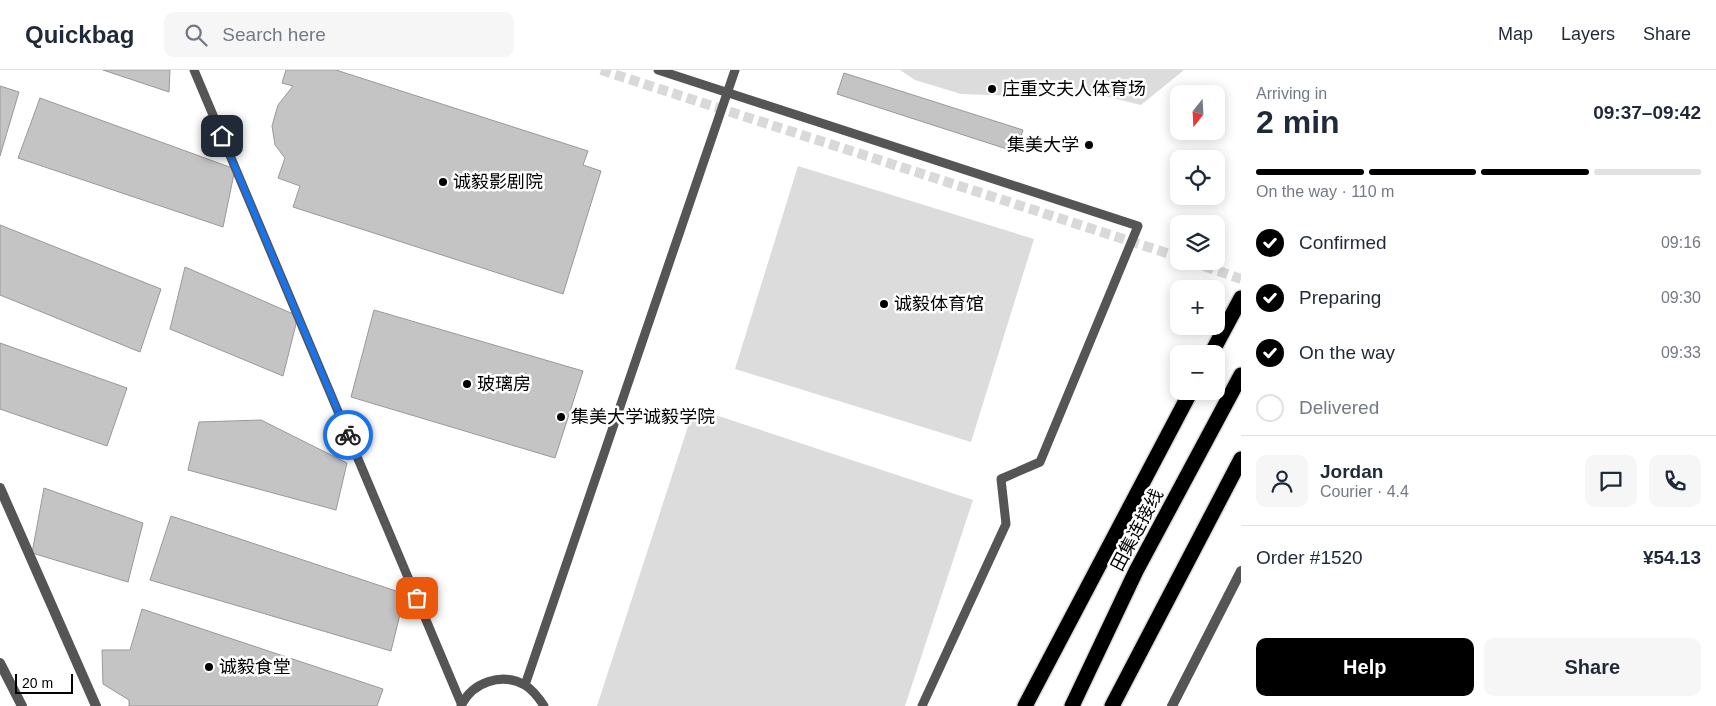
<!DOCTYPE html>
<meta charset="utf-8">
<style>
body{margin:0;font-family:Helvetica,"Noto Sans SC",sans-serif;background:#f6f6f7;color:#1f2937;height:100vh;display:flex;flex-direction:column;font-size:19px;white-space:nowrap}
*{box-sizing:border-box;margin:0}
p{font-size:16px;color:#747a83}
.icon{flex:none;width:28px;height:28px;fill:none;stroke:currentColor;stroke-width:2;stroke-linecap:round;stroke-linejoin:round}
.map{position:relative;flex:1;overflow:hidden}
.details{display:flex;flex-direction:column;background:#fff;width:475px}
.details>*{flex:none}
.needle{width:32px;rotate:198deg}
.controls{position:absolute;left:1170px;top:15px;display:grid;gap:10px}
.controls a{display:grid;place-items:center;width:55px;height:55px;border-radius:10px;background:#fff;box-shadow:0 2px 12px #0003;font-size:25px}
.scale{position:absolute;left:15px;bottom:12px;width:58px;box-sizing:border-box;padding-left:5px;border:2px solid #000;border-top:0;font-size:14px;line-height:18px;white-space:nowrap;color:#000;-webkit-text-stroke:4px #fff;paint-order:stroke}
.pin{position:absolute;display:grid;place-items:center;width:42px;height:42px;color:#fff;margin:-21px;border-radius:10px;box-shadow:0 2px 8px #0006}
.courier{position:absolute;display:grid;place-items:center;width:50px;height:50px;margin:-25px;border:4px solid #1a73e8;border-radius:50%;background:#fff;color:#222;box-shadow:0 1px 6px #0007}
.overview em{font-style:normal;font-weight:600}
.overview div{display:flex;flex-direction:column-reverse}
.overview{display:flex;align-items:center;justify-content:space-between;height:85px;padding:0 15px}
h1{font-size:32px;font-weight:600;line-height:38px}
.bar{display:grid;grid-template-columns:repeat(4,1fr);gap:8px 5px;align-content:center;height:60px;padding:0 15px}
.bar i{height:6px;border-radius:4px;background:#e0e1e3}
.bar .active{background:#000}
.bar p{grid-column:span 4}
.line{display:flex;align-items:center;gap:12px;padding:0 15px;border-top:1px solid #e0e1e3}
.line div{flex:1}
.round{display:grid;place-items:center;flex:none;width:52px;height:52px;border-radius:10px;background:#f6f6f7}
ol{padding:0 15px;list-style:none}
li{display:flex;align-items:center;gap:15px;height:55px}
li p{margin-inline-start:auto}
li .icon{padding:5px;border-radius:50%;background:#000;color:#fff;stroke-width:4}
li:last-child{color:#747a83}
li i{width:28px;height:28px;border:2px solid #e0e1e3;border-radius:50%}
.action{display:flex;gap:10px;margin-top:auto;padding:10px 15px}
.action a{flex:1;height:58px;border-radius:10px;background:#000;color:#fff;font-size:20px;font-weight:600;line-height:58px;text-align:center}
.action a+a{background:#f6f6f7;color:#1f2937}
header{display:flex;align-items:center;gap:30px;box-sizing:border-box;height:70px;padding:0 25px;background:#fff;border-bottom:1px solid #e0e1e3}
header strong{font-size:24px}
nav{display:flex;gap:28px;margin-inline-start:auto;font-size:18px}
.search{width:350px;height:45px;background:#f6f6f7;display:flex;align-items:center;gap:12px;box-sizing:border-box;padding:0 18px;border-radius:10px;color:#747a83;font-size:19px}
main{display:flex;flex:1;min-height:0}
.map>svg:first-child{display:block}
</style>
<header>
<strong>Quickbag</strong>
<div class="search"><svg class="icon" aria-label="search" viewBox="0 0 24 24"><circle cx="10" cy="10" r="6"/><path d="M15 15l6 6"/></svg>Search here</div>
<nav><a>Map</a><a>Layers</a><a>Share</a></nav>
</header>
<main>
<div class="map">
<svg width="1241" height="636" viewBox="0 0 1241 636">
<rect width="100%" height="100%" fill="#fff"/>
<g fill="#dcdcdc">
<path d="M900,0H1184L1141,35L1056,14L1018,26L961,24L915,10Z"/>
<path d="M798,96L1034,169L971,372L735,299Z"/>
<path d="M694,338L973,430L905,636H597Z"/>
</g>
<g fill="#c4c4c4" stroke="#999">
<path d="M103,0H170L169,22Z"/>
<path d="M286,0H336L588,81L583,95L601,101L563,224L293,137L300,116L278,108L285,88L275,75L272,56L278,35L293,16L282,13Z"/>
<path d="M844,3L1023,60L1016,82L837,24Z"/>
<path d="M0,16L19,22L0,86Z"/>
<path d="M40,28L235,99L223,157L18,88Z"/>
<path d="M0,155L161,219L140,282L0,225Z"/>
<path d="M185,197L298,246L283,306L170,259Z"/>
<path d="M374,240L583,301L555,388L351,327Z"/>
<path d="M0,273L127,318L107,376L0,339Z"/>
<path d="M261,350L347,393L336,440L188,400L199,352Z"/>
<path d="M44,418L143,453L128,512L32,483Z"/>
<path d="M171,446L405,524L391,581L150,510Z"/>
<path d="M142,539L383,619L377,636H129V630L103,614L102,580H130Z"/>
</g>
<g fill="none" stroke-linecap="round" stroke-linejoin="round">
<g stroke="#d9d9d9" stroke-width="10" stroke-dasharray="10 5" stroke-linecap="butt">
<path d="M601,0L1179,187"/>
<path d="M1190,191L1241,209"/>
</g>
<g stroke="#dbdbdb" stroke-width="18">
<g id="highway">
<path d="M1211,284L1241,228"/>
<path d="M1025,636L1191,321"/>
<path d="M1072,636L1136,501L1241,305"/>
<path d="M1112,636L1241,389"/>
</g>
</g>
<g stroke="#555" stroke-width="9">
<path d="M194,0L461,633"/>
<path d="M658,0L1138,156L1040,392L1001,409L1006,454L922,636"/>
<path d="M525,615L735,0"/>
<path d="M461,636C472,612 502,602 525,615C534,621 539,628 544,636"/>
</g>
<g stroke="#555" stroke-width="10">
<path d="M0,418L96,636"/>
<path d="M0,593L22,636"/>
<path d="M1172,636L1241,501"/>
</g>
<use href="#highway" stroke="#000" stroke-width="15"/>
</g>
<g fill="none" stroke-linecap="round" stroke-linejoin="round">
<path stroke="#595959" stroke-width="5" stroke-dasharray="0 9" d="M348,365L417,528"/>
<path stroke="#1a73e8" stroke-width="6" d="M222,66L348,365"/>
</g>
<g fill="#000" stroke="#fff" stroke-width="2">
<circle cx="992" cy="19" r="5"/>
<circle cx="1089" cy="75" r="5"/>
<circle cx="443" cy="112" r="5"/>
<circle cx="884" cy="234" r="5"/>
<circle cx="467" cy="314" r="5"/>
<circle cx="561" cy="347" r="5"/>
<circle cx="209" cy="597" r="5"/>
</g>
<g text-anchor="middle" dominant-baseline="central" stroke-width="5" stroke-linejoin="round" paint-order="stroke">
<g font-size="18" fill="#000" stroke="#fff" text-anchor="start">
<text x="1002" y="19">庄重文夫人体育场</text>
<text x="1079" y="75" text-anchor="end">集美大学</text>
<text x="453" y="112">诚毅影剧院</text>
<text x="894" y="234">诚毅体育馆</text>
<text x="477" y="314">玻璃房</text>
<text x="571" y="347">集美大学诚毅学院</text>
<text x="219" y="597">诚毅食堂</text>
</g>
<g font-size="18" fill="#000" stroke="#fff">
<text transform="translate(1137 460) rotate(-62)">田集连接线</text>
</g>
</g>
</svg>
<div class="controls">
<a><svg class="needle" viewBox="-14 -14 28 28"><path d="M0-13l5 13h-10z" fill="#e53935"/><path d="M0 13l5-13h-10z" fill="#747a83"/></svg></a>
<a><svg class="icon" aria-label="locate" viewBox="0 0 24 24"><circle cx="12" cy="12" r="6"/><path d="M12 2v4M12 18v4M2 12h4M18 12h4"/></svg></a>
<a><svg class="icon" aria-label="layers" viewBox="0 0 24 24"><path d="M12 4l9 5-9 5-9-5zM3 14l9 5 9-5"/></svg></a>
<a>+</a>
<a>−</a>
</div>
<div class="scale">20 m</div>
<div class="pin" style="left:417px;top:528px;background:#ea580c"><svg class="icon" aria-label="bag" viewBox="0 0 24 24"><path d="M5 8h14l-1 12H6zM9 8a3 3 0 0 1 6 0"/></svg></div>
<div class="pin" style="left:222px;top:66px;background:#1f2937"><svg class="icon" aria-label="home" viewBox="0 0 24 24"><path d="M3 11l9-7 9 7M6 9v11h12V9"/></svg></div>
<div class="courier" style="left:348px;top:365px"><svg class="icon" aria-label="bike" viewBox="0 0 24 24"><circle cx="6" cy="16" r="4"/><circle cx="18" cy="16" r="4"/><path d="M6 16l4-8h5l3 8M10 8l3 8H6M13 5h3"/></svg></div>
</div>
<section class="details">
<div class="overview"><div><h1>2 min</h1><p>Arriving in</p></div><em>09:37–09:42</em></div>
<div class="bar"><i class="active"></i><i class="active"></i><i class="active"></i><i></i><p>On the way · 110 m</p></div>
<ol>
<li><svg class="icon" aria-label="check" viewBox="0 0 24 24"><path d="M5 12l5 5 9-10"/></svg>Confirmed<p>09:16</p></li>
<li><svg class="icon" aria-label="check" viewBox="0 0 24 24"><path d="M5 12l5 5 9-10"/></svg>Preparing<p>09:30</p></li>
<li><svg class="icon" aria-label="check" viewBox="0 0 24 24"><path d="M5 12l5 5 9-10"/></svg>On the way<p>09:33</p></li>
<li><i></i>Delivered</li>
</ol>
<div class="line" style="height:90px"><a class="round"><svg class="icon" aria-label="person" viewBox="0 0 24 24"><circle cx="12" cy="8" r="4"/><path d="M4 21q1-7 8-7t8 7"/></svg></a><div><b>Jordan</b><p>Courier · 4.4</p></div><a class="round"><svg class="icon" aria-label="chat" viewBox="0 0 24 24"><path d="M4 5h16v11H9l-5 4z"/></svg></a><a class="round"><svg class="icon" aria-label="phone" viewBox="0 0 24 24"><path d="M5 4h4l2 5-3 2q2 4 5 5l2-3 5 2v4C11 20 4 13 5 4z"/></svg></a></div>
<div class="line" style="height:65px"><div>Order #1520</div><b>¥54.13</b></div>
<div class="action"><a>Help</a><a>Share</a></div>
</section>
</main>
